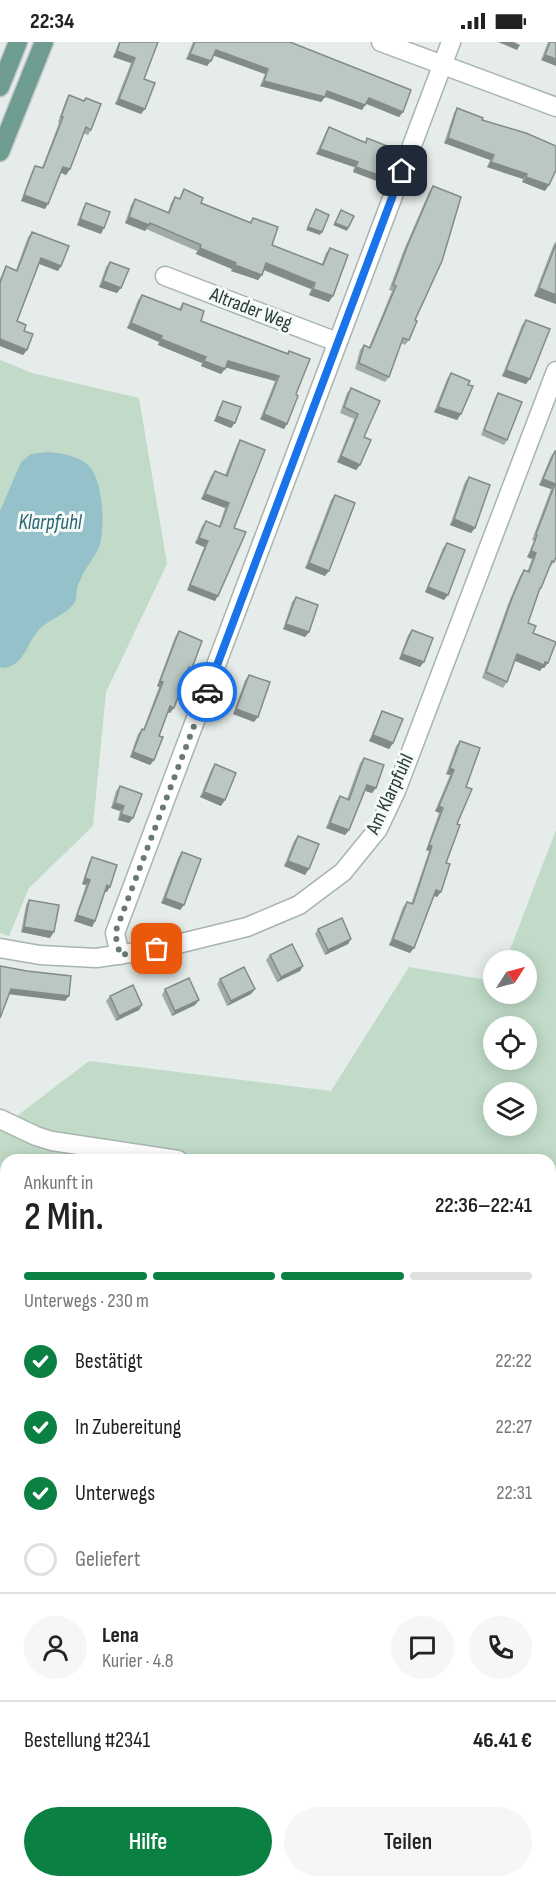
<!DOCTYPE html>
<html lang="de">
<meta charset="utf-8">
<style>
body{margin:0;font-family:"Sofia Sans Condensed",sans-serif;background:#f6f6f6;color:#222;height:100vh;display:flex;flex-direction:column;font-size:22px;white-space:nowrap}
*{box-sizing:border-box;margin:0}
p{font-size:20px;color:#767676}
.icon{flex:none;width:33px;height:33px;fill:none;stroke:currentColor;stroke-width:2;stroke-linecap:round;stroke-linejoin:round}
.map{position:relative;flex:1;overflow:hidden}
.details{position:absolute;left:0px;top:1112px;width:556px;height:734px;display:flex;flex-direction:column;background:#fff;border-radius:18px 18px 0 0;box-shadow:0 3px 15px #0003}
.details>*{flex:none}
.needle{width:39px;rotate:54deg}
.fabs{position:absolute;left:483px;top:908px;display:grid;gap:12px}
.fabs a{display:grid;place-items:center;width:54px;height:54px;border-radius:50%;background:#fff;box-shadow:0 3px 15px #0003;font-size:30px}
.pin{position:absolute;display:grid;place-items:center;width:51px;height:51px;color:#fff;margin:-26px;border-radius:12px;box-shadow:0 3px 9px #0006}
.courier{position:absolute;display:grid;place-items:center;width:60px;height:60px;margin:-30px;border:4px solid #1a73e8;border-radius:50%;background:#fff;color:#222;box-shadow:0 2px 8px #0007}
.summary em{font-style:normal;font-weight:600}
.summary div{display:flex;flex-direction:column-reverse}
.summary{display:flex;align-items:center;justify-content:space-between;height:102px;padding:0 24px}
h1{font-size:39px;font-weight:600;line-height:45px}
.bar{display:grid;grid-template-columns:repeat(4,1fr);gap:9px 6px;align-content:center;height:72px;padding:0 24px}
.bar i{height:8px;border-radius:4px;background:#e0e0e0}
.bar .selected{background:#0b8043}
.bar p{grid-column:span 4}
.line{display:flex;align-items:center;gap:15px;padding:0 24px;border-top:2px solid #e0e0e0}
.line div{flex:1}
.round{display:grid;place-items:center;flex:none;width:63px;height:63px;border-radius:32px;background:#f6f6f6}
ol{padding:0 24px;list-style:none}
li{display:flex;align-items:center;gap:18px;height:66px}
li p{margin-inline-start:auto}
li .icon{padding:6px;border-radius:50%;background:#0b8043;color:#fff;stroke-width:4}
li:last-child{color:#767676}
li i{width:33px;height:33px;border:3px solid #e0e0e0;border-radius:50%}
.primary-button{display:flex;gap:12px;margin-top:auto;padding:12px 24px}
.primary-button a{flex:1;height:69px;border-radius:36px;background:#0b8043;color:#fff;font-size:24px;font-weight:600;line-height:69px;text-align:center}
.primary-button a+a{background:#f6f6f6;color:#222}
.status{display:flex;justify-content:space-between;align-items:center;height:42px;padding:0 30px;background:#fff;direction:ltr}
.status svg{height:16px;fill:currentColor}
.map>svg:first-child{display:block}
</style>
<div class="status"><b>22:34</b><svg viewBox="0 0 49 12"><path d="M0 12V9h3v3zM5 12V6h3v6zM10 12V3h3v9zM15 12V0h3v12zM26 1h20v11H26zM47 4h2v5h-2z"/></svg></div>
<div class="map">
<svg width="556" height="1844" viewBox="0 0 556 1844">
<rect width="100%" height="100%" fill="#e5ece9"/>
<g fill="#c1dbc8" fill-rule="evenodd">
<path d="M0,318L32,331L139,356L167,522L106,650L93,784L29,846L9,894L0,891Z"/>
<path d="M556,788V1609L551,1612L550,1118H6V1163L0,1167V1070L13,1077L89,1019L331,1049L409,925L493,939L494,951H526V918H506ZM494,984H526V1017H494ZM494,1050H526V1083H494Z"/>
<path d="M556,1707V1813L551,1815V1709Z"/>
<path d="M0,1722L6,1727V1788L0,1789Z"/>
<path d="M204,1839H468L458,1844H185Z"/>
</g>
<path fill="#94c1ca" d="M47,410C61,411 81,414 90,425C103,441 105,483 100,502C97,513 87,523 82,534C81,538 77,543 77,547C76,552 77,556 75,560C67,573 48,577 38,589C26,602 24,625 2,626L0,625V469L21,420L31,412Z"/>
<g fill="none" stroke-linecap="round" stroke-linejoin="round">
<g stroke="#a8b4b0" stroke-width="21">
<g id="minor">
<path d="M381,0L556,65"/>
<path d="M165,234L337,300"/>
<path d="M0,906L40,913L96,916L157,907L247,885L299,863L343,830L378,787L396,749L556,329"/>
<path d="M120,913L115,891L451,0"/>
<path d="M0,1077L36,1094L52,1099L178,1118"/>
<path d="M550,1151H556"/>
<path d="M0,1686L6,1701"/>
</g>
</g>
<g stroke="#c2c8c7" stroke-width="21">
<g id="major">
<path d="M0,45L18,0"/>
<path d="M0,110L44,0"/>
</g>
</g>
<g stroke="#c2c8c7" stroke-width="21">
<g id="highway">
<path d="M550,1640L556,1637"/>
<path d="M550,1682L556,1679"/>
<path d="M0,1820L6,1819"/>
<path d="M75,1844L99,1839"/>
</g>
</g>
<use href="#minor" stroke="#fff" stroke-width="18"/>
<use href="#major" stroke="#6f9c91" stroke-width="18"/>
<use href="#highway" stroke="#36655c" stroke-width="18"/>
</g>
<g fill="#a1aba7">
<path d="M119,0H158L144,37L141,72L115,62L131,21L113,15Z"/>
<path d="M193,0H290L403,70L399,75L366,62L362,68L325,55L321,60L260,44L265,32L214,13L207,24L186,17Z"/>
<path d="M548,0H556L541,18Z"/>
<path d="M69,53L84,59L86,56L91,88L88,93L83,91L70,127L66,133L60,130L45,167L21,159L32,129L35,124L42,126L59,81L58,80L66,58Z"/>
<path d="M457,66L482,78L545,149L522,140L523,137L487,125L490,118L444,101L454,71Z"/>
<path d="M329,85L365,100L367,96L381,134L377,139L353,130L354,125L316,112L326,90Z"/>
<path d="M433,144L415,278L409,298L405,303L401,301L389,335L385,340L355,327L360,308L364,303L369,305L392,249L389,248L403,210L429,150Z"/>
<path d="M184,147L201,161L250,180L253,176L272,203L322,222L326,211L330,206L329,260L309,253L311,247L263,228L262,233L258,238L231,229L232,227L196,212L197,209L146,187L145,189L125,181L131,163L135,157L168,170L171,161L175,155L179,157Z"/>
<path d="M86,161L101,192L77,183L83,166Z"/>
<path d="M32,190L61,224L58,229L39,222L17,279L24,289L27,308L23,313L0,304V237L3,230L6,224L16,228L28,195Z"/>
<path d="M556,199V262L534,254L553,204Z"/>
<path d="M110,220L117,251L99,245L106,225Z"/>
<path d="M142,253L179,267L183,261L201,279L287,311L289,309L296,352L284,387L260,377L275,339L225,325L221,332L201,324L202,321L158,303L159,300L127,286L138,258Z"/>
<path d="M526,278V342L502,334L522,283Z"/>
<path d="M451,331L468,343L461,372L457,378L434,370L447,337Z"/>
<path d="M351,346L364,395L360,423L356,428L337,420L354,377L340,371L347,351Z"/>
<path d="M498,351L507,398L504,403L481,393L495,356Z"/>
<path d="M223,359L231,386L214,379L220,364Z"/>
<path d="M240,398L234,486L215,559L187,548L204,505L195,501L202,484L206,479L219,484L225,466L201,457L211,434L215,429L225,433L237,403Z"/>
<path d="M555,409L554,520L549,526L541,546L538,551L528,581L548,621L544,626H542L540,629L515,619L507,640L503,646L482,636L508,562L520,534L524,528L527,530L532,517L527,515L534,499L532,498L551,447L539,443L551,414Z"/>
<path d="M469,435L475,486L471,491L450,483L465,440Z"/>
<path d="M335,453L325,534L305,526L331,458Z"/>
<path d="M447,501L444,558L425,550L443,506Z"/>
<path d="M296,555L309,590L305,595L283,587L292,560Z"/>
<path d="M412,588L420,625L399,617L408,593Z"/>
<path d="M179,589L192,626L189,631L187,630L170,671L168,670L159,694L154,718L150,723L130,715L138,692L142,687L143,688L159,645L157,644L175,595Z"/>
<path d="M249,633L254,680L233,672L245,638Z"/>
<path d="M382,669L393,701L389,707L369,699L379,675Z"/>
<path d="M460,699L466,745L437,855L434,854L410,911L389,903L403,865L407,860L411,862L429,809L426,808L439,771L435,769L450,733L446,732L456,704Z"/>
<path d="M364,716L376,746L372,751L365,749L349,788L345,793L326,786L336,760L340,754L347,757L360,721Z"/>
<path d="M215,722L221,764L200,755L211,728Z"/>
<path d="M120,744L133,776L129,781L118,778L120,769L111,766L116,749Z"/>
<path d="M298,794L305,833L284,824L294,799Z"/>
<path d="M182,810L184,863L180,868L161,861L178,816Z"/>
<path d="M92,815L107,850L105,849L95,879L92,885L74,879L86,843L82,842L89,820Z"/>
<path d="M29,858L50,896L21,890L26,863Z"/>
<path d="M318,887L351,897L348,902L325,913L315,892Z"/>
<path d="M270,913L303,924L300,929L277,940L266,918Z"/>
<path d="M220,937L255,947L251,952L227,964L217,942Z"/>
<path d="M165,947L199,958L195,963L172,974L162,953Z"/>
<path d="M110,954L142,963L139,968L116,979L106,959Z"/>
</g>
<g fill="#838b88">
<path d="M498,0H514L520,3L517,8Z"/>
<path d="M216,8L268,27L265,32L212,13Z"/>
<path d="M117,9L135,16L131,21L113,15Z"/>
<path d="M190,12L211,19L207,24L186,17Z"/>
<path d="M545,13L556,17V24L541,18Z"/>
<path d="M264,39L325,55L321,60L260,44Z"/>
<path d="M327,49L365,63L362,68L324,54Z"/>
<path d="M369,56L403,70L399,75L365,61Z"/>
<path d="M119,57L145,67L141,72L115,62Z"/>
<path d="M448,96L494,113L490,118L444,101Z"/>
<path d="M320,107L358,120L354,125L316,112Z"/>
<path d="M491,120L527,132L523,137L487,125Z"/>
<path d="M63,125L70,127L66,133L59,130Z"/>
<path d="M356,125L381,134L377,139L353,130Z"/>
<path d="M526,135L549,143L545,149L522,140Z"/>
<path d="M24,153L48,162L45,167L21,159Z"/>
<path d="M129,175L149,183L145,189L125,181Z"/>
<path d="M80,177L104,186L101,192L77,183Z"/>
<path d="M335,181L348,186L347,189L333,183Z"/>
<path d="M308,185L322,190L320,193L306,188Z"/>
<path d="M200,206L236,221L232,227L196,212Z"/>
<path d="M41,216L61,224L58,229L37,221Z"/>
<path d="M266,221L315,241L311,247L262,227Z"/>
<path d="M235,223L262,233L258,238L231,229Z"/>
<path d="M103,239L121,246L117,251L99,245Z"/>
<path d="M539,246L556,253V262L534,254Z"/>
<path d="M313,247L333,254L329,260L309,253Z"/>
<path d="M131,281L162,294L159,300L127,286Z"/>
<path d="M0,297L27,308L23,313L0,304Z"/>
<path d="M161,297L206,315L202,321L158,303Z"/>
<path d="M204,319L225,327L221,332L201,324Z"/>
<path d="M228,319L279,334L275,339L224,325Z"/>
<path d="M506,328L530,337L526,342L502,334Z"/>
<path d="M438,365L461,372L457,378L434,370Z"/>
<path d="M264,372L287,382L284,387L260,377Z"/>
<path d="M217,374L235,381L231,386L214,379Z"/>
<path d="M341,414L360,423L356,428L337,420Z"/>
<path d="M543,437L555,442L551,447L539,443Z"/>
<path d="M205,452L229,461L225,466L201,457Z"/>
<path d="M454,477L475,486L471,491L450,483Z"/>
<path d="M199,496L208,499L204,505L195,501Z"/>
<path d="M531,509L536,511L532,517L527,515Z"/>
<path d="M309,521L329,529L325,534L305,526Z"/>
<path d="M190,543L218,554L215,559L187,548Z"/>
<path d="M428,545L448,553L444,558L425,550Z"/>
<path d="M286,582L309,590L305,595L283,587Z"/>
<path d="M402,612L424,620L420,625L399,617Z"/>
<path d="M517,612L545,620L548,621L544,626H542L540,629L513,618Z"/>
<path d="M160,639L163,640L159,645L157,644Z"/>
<path d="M170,664L174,666L170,671L166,670Z"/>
<path d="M236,667L258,675L254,680L233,672Z"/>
<path d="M373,693L393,701L389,707L369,699Z"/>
<path d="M133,710L154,718L150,723L130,715Z"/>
<path d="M450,726L454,728L450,733L446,732Z"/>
<path d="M367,743L376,746L372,751L363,748Z"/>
<path d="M204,750L225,758L221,764L200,755Z"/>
<path d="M115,761L124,764L120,769L111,766Z"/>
<path d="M439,764L443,766L439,771L435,769Z"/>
<path d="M121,772L133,776L129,781L118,778Z"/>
<path d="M330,781L349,788L345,793L326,786Z"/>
<path d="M429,803L432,804L429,809L426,808Z"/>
<path d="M288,819L309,827L305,833L284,824Z"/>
<path d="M85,836L90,838L86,843L82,842Z"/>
<path d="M107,843L110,845L107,850L103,849Z"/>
<path d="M436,848L441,850L437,855L432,853Z"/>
<path d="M165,856L184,863L180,868L161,861Z"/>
<path d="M77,873L95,879L92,885L74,879Z"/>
<path d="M24,885L54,890L50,896L21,890Z"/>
<path d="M351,897L348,902L325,913L328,908Z"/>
<path d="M393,897L414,906L410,911L389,903Z"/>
<path d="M303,924L300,929L277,940L281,935Z"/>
<path d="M11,947L69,954L65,959L7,952Z"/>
<path d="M255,947L251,952L227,964L231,959Z"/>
<path d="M199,958L195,963L172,974L175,969Z"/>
<path d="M142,963L139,968L116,979L119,974Z"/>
<path d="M6,1331V1336L0,1337V1332Z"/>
<path d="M6,1500V1504L0,1505V1501Z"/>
<path d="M6,1601V1605L0,1607V1604Z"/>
</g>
<g fill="#bbc7c2" stroke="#838b88" stroke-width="1.5">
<path d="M120,0H158L144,37L155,41L145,67L119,57L135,16L117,9Z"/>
<path d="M195,0H290L411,48L403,70L369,56L365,63L327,49L325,55L264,39L268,27L216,8L211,19L190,12Z"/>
<path d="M550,0H556V17L545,13Z"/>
<path d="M69,53L84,59L86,56L101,62L91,88L86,85L70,127L63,125L48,162L24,153L35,124L43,126L63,75H61Z"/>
<path d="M457,66L483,76L482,78L526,91L556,104V128L549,143L526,135L527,132L491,120L494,113L448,96Z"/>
<path d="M329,85L366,101L367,96L392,106L381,134L356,125L358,120L320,107Z"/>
<path d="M433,144L461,155L442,219L415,278L417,279L409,298L403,296L389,335L359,321L364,303L370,306L396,244L393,243L407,205Z"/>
<path d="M184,147L203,156L201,161L251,181L253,176L278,185L272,203L323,223L330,206L348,213L333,254L313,247L315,241L266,221L262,233L235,223L236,221L200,206L201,203L150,181L149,183L129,175L135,157L169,171L175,155L180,157Z"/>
<path d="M86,161L110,170L104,186L80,177Z"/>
<path d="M316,167L329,173L322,190L308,185Z"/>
<path d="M341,168L354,174L348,186L335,181Z"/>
<path d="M32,190L69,204L61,224L41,216L17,279L26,283L24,289L33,292L27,308L0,297V241L6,224L17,229Z"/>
<path d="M556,202V253L539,246Z"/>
<path d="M110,220L129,227L121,246L103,239Z"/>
<path d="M142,253L181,268L183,261L204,269L201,279L288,312L289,309L310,317L296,352L298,354L287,382L264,372L279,334L228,319L225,327L204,319L206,315L161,297L162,294L131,281Z"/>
<path d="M526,278L550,287L530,337L506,328Z"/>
<path d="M451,331L470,339L468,343L473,344L461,372L438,365Z"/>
<path d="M351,346L380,359L364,395L371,398L360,423L341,414L358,372L344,365Z"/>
<path d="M498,351L522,360L507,398L484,388Z"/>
<path d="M223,359L241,365L235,381L217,374Z"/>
<path d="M240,398L265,408L234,486L246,490L218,554L190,543L208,499L199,496L206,479L220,485L229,461L205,452L215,429L227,434Z"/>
<path d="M555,409H556V515L554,520L552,519L541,546H540L528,581L536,584L533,591L556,600L548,621L545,620L544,623L517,612L507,640L486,630L512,556L524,528L529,530L536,511L531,509L537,493L536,492L555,442L543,437Z"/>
<path d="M469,435L490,443L475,486L454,477Z"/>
<path d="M335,453L355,461L329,529L309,521Z"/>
<path d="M447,501L465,508L448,553L428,545Z"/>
<path d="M296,555L318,563L309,590L286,582Z"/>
<path d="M412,588L433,596L424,620L402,612Z"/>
<path d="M179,589L202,599L192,626L189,625L174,666L170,664L159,694L163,695L154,718L133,710L142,687L144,688L163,640L160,639Z"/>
<path d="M249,633L270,640L258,675L236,667Z"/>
<path d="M382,669L403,677L393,701L373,693Z"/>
<path d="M460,699L480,706L466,745L472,747L457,782L460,783L446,821L450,822L441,850L436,848L414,906L393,897L407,860L413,862L432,804L429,803L443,766L439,764L454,728L450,726Z"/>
<path d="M364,716L384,723L376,746L367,743L349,788L330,781L340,754L349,758Z"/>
<path d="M215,722L236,731L225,758L204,750Z"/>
<path d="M120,744L142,752L133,776L121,772L124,764L115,761Z"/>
<path d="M298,794L319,802L309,827L288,819Z"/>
<path d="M182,810L201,817L184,863L165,856Z"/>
<path d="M92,815L117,823L110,845L107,843L95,879L77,873L90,838L85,836Z"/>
<path d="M29,858L59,863L54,890L24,885Z"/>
<path d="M342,876L351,897L328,908L318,887Z"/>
<path d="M292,902L303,924L281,935L270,913Z"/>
<path d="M0,924L27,929L71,934L69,954L11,947L0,976Z"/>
<path d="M244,925L255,947L231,959L220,937Z"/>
<path d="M189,936L199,958L175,969L165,947Z"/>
<path d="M133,943L142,963L119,974L110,954Z"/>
<path d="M6,1310V1331L0,1332V1311Z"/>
<path d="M6,1430V1500L0,1501V1431Z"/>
<path d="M6,1577V1601L0,1604V1579Z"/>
</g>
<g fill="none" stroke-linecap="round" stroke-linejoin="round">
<path stroke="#697a75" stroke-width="6" stroke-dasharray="0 10.8" d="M157,907L120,913L115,891L207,650"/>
<path stroke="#1a73e8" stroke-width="8" d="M207,650L402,129"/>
</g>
<g text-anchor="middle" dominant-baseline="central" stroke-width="6" stroke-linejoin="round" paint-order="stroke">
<g font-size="20" fill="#263c37" stroke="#f5f9f7">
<text transform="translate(251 267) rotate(21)">Altrader Weg</text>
<text transform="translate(390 752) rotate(-65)">Am Klarpfuhl</text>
</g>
<g font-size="21" font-style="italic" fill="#286471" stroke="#f5f9f7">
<text x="50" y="480">Klarpfuhl</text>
</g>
</g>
</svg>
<div class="fabs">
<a><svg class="needle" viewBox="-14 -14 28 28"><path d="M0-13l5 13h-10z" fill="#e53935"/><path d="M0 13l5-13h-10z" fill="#767676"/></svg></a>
<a><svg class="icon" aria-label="locate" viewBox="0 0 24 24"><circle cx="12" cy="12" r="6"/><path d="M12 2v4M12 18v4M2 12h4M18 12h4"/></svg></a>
<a><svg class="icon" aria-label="layers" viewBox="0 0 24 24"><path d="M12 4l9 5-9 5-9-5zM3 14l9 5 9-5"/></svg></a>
</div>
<div class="pin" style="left:157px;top:907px;background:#ea580c"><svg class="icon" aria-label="bag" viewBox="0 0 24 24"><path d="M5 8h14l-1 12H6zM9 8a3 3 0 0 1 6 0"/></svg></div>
<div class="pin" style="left:402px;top:129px;background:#1f2937"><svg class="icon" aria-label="home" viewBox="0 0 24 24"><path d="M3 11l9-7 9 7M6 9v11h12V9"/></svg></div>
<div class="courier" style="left:207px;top:650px"><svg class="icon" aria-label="car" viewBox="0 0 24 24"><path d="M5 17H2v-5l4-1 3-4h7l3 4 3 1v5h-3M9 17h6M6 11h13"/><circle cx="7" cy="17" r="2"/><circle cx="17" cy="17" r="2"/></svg></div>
<section class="details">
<div class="summary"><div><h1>2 Min.</h1><p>Ankunft in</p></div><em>22:36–22:41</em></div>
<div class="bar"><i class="selected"></i><i class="selected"></i><i class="selected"></i><i></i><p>Unterwegs · 230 m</p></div>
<ol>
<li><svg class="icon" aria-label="check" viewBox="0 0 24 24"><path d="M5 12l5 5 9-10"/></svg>Bestätigt<p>22:22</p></li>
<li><svg class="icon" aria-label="check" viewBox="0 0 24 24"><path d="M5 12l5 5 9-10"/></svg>In Zubereitung<p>22:27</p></li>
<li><svg class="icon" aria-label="check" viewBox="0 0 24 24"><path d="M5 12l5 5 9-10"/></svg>Unterwegs<p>22:31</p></li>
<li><i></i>Geliefert</li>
</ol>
<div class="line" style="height:108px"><a class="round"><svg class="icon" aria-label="person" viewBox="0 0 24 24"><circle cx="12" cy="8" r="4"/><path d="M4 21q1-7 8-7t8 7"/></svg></a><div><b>Lena</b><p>Kurier · 4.8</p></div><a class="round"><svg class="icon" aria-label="chat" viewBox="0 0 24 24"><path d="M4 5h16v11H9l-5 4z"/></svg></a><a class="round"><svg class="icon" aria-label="phone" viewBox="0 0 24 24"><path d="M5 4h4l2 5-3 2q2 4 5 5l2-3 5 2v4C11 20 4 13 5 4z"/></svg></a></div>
<div class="line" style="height:78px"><div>Bestellung #2341</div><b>46.41 €</b></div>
<div class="primary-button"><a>Hilfe</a><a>Teilen</a></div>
</section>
</div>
